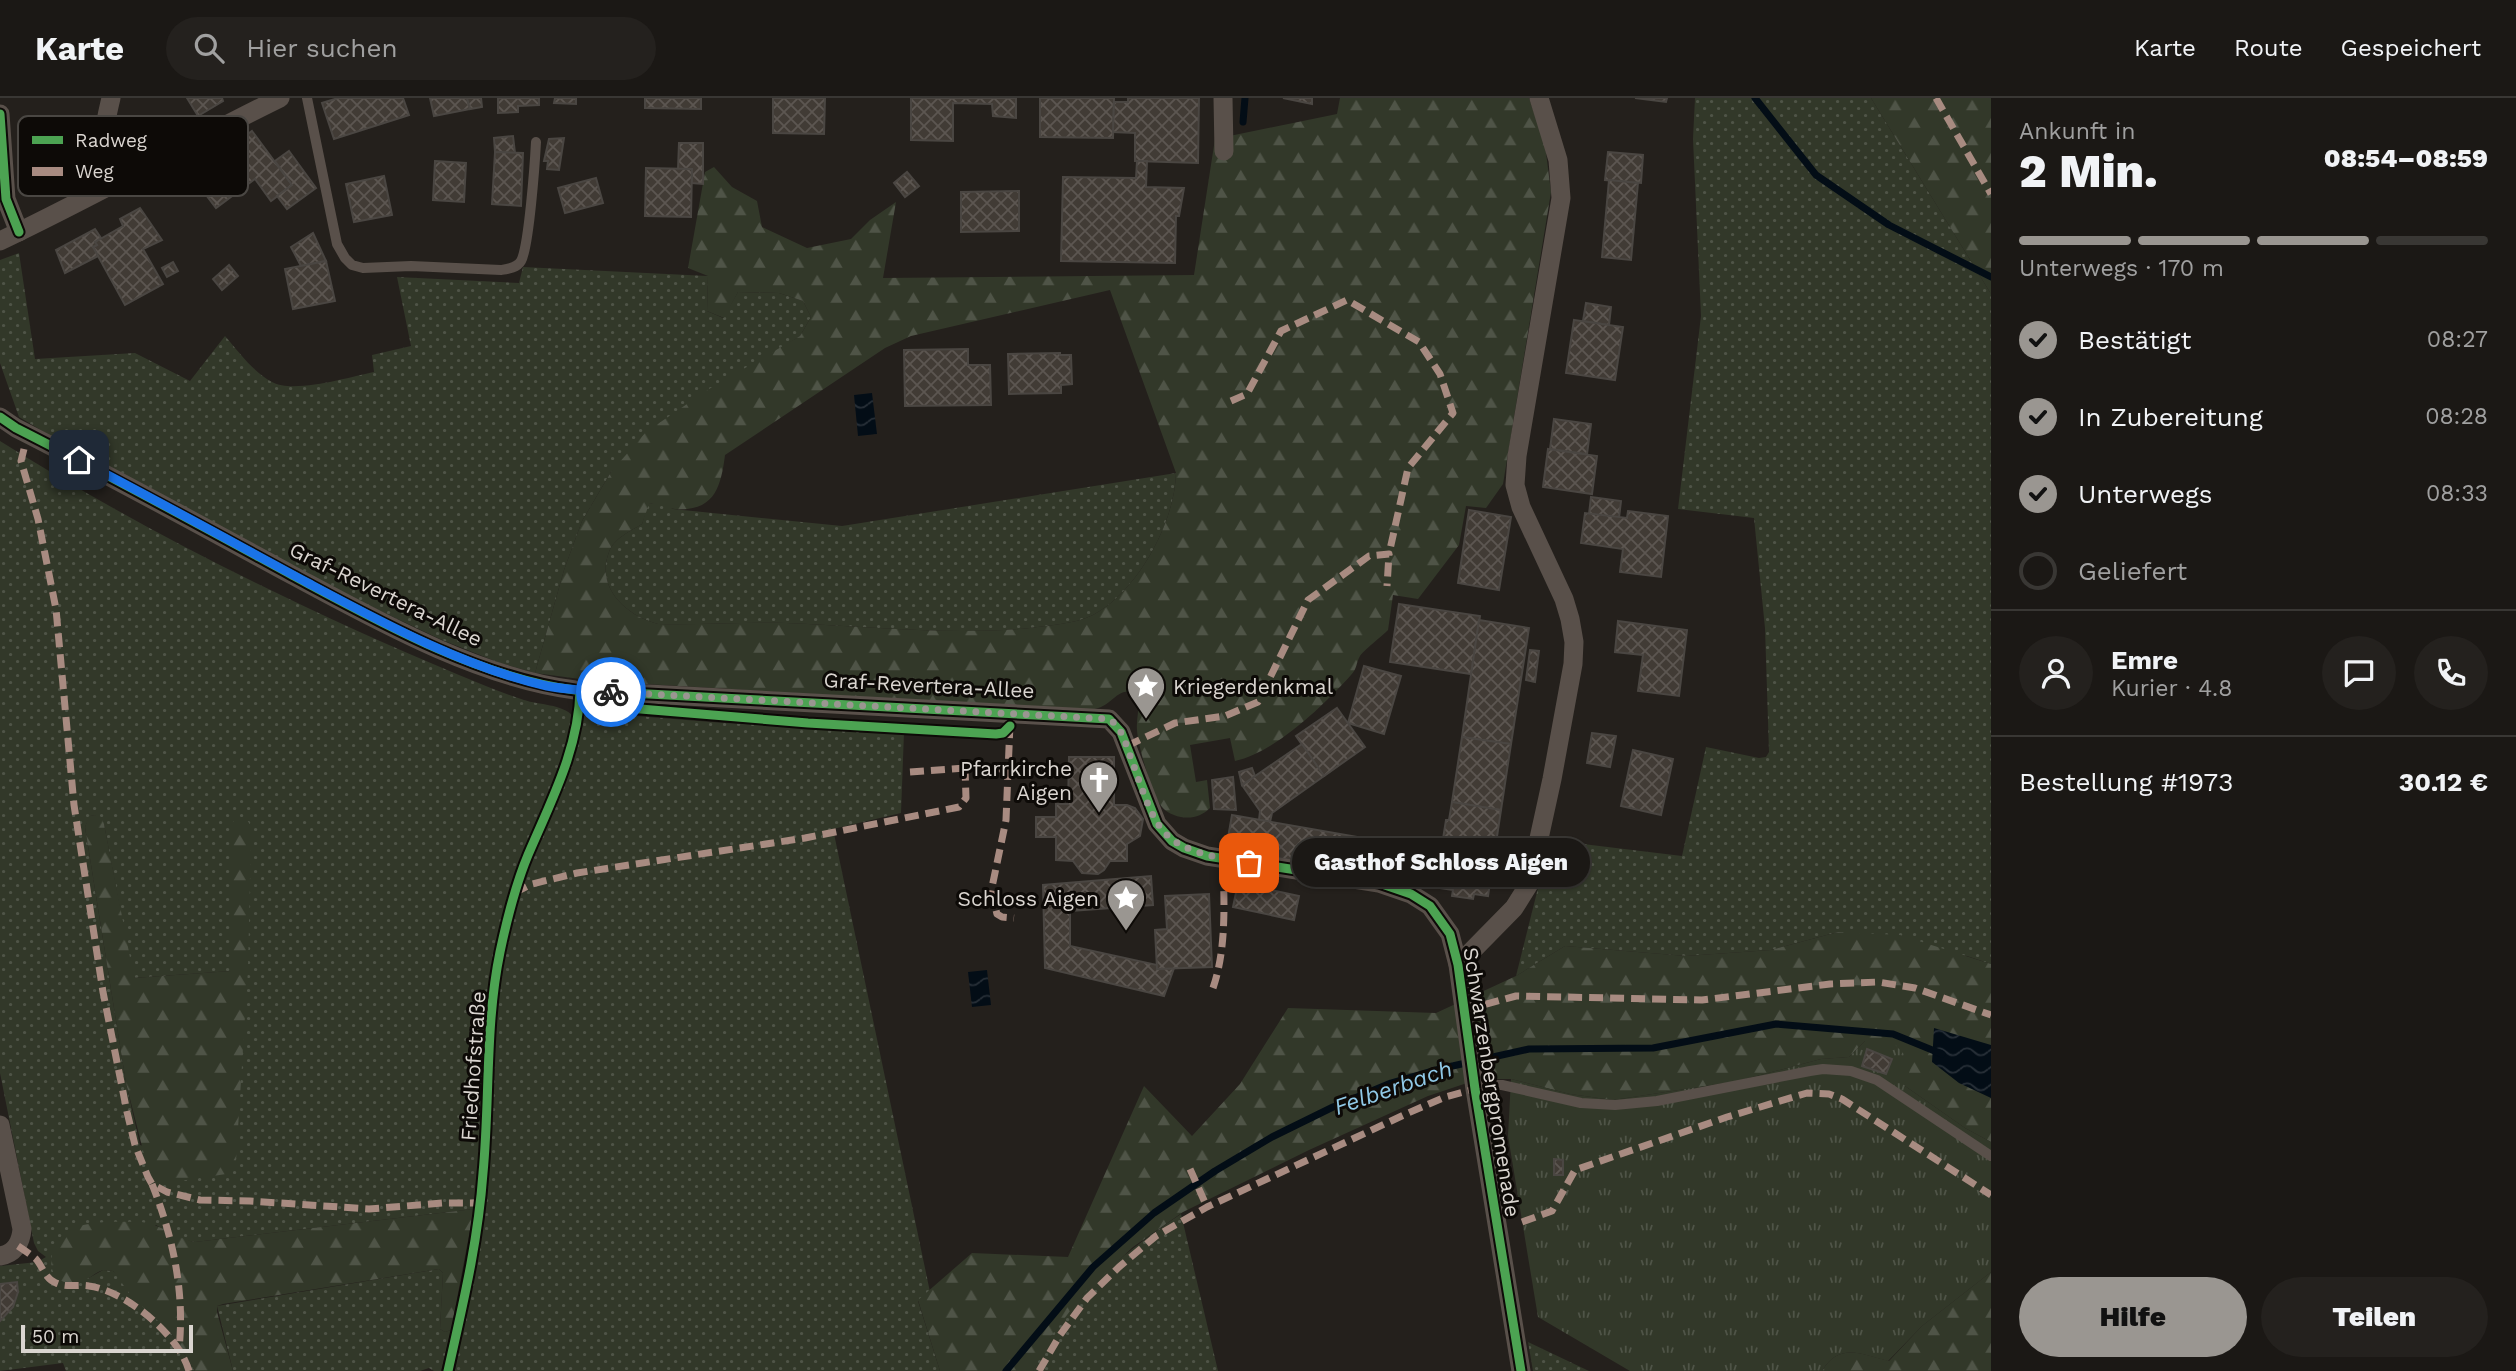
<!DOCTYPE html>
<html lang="de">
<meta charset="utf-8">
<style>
body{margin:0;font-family:"Work Sans",sans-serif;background:#24211e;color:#f1f3f6;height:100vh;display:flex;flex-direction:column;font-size:26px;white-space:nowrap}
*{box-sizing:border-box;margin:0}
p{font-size:23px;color:#a0a0a0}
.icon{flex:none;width:38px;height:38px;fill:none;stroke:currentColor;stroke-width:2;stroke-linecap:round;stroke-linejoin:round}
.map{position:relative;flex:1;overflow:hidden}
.panel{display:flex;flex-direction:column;background:#1b1815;width:525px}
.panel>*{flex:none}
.scale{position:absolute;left:21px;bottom:18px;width:172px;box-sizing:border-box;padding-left:7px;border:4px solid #dad5d0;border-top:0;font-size:19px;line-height:24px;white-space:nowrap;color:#dad5d0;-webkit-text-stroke:5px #0d0a07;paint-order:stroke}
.pin{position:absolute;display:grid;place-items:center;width:60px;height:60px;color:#fff;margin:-30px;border-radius:14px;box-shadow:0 4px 10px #0006}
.courier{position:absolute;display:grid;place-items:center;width:70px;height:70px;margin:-35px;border:5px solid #1a73e8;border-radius:50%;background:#fff;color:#222;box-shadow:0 2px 9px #0007}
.bubble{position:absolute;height:49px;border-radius:24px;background:#1b1815;box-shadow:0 2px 5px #0004,0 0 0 2px #393734;font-size:23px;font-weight:800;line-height:49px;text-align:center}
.overview em{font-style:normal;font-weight:800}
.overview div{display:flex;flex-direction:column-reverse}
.overview{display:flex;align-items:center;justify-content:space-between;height:119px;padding:0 28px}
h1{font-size:46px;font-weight:800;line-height:52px}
.bar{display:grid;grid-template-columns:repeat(4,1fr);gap:10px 7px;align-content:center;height:84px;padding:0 28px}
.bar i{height:9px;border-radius:5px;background:#393734}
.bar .active{background:#9a9691}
.bar p{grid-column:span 4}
.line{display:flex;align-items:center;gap:18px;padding:0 28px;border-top:2px solid #393734}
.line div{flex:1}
.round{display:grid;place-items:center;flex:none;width:74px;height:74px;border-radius:37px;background:#24211e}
ol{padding:0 28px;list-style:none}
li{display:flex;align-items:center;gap:21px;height:77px}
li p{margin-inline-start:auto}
li .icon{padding:7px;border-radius:50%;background:#9a9691;color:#111;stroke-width:4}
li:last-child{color:#a0a0a0}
li i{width:38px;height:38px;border:4px solid #393734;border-radius:50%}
.primary-button{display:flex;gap:14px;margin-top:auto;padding:14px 28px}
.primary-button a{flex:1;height:80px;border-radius:42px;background:#9a9691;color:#111;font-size:28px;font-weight:800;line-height:80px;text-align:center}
.primary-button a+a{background:#24211e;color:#f1f3f6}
header{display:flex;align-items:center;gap:42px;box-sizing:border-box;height:98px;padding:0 35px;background:#1b1815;border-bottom:2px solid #393734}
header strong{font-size:33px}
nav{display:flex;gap:38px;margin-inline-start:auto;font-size:24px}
.search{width:490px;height:63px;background:#24211e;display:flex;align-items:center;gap:18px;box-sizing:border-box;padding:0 24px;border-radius:38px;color:#a0a0a0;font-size:26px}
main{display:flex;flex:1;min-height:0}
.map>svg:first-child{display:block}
</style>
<header>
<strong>Karte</strong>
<div class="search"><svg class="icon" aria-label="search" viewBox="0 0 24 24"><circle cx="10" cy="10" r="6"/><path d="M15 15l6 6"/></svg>Hier suchen</div>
<nav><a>Karte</a><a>Route</a><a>Gespeichert</a></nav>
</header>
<main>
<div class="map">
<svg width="1991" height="1273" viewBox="0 0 1991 1273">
<defs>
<pattern id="grass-dots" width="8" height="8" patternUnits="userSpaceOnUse" patternTransform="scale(1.75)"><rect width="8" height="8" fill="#323829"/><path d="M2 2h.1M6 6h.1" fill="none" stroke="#4f5447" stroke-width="1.8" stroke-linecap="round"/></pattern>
<pattern id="forest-firs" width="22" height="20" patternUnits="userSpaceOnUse" patternTransform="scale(1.75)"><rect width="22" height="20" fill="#323829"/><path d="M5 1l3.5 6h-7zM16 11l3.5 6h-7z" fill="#4f5447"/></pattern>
<pattern id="park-tufts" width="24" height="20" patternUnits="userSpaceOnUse" patternTransform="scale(1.75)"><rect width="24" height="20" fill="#323829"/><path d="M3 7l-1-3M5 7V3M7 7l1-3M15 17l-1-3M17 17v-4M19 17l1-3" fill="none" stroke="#4f5447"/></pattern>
<pattern id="water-waves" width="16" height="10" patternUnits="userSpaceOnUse" patternTransform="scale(1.75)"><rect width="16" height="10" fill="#030d16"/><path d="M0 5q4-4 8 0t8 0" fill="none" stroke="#272f37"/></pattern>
<pattern id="building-cross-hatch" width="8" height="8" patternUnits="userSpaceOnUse" patternTransform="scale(1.75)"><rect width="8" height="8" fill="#413b35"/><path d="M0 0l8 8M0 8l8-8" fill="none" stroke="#5c5651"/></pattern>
</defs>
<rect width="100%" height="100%" fill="#24201c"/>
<g fill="url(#grass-dots)" fill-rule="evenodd">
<path d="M1695,0H1871L1991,196V866L1967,858L1838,834L1771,852L1686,858L1565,848L1516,878L1550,742L1682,758L1706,649L1759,660L1766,659L1769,654L1765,530L1754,420L1678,411L1701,218L1693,41Z"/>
<path d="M19,155L35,261L135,255L190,283L225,238C239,254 253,274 272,284C294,296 349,279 374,274L372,257L411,248L397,179L519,185L523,169L708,178L707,213L723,220L738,194L779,195L803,203L811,219L800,238L761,263L611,374L582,423L564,472L535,575L500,565L442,542L368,507L120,379L19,319L0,265V162Z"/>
<path d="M0,343C145,434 301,511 459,577C481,586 502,595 524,602C539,607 562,606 573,618L572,630L563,660L512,788L498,842L488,919L481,1035L474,1111L195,1144L180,1141L156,1127L87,1181L103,1172L113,1173L171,1235L195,1273H66L63,1265L0,1273V1168L37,1164L46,1159L38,1153L34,1145L0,975ZM95,717L104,726L133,880L231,873V734L232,1073L140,1047L126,985L85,729L90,718Z"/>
<path d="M1176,375C1175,425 1137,494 1093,517C1075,526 1050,527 1030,530C949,538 867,528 786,525C743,524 701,527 658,526C627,518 595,490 609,454C614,440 631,433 642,426L648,406L660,404L673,411L842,428Z"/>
<path d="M585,614L724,625L904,634L901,715L833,731L930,1194L918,1203L940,1273H455C470,1198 482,1123 488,1047C493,987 492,925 503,866C508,835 516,803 527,773C546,720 572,670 585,614Z"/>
<path d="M1181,1116L1218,1273H1033C1038,1262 1043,1250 1050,1239C1082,1187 1132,1149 1181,1116Z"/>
<path d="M439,1171L443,1175L440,1231L445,1234L451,1232L441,1273H434L429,1270L420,1273H233L217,1208Z"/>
<path d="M1528,1244L1589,1273H1533Z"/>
</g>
<g fill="url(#forest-firs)" fill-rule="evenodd">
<path d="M1340,0H1529L1545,47L1551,94L1503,386L1486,410L1466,408L1459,447L1418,501L1393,497L1388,532C1382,538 1363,553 1360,558C1356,565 1357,571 1351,577C1324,607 1276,654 1235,663L1230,640L1190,647L1196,684L1207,682L1210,710C1202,718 1192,721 1181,719C1171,717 1164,713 1159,705C1151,691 1138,648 1137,632C1136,619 1141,607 1137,595C1113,587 1115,612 1085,612L595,583L535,575L564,472L582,423L611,374L646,334L709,291L800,238L811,219L803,203L779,195L738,194L724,220L707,213L708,178L688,170L705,74L714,69L732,89L757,103L762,129L807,150L851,141L870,122L896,104L883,180L1194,177L1215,41L1337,16ZM1110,192L1176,375C1175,425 1137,494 1093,517C1075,526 1050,527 1030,530C949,538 867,528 786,525C743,524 701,527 658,526C627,518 595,490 609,454C614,440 631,433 642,426L649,406C663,404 664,410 675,411C715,414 721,388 725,357L885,250L911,238Z"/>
<path d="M1871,0H1991V196Z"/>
<path d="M95,717L101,719L104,726L134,880L231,873V734L232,725L238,719H245L249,725L251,734L248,870L236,1063L232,1073L226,1076L160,1086L154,1084L148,1072L126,985L85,729L89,718Z"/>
<path d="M1838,834L1900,837L1991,866V1044L1965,1030L1905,988L1865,943L1849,959L1821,961L1738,983L1613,1002L1570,996L1511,981H1479L1428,998L1309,1052L1183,1114L1133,1149L1083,1196L1051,1238L1033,1273H940L918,1202L972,1155L1068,1159L1144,988L1192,1038L1240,986L1288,910L1436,915L1516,878L1565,848L1686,858L1771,852Z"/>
<path d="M474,1111L451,1232L445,1234L440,1231L443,1175L439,1171L223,1206L217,1208V1214L233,1273H195L171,1235L133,1200L113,1173L103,1172C94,1175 89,1182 79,1184C41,1192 46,1143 70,1132C89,1122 119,1124 139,1124C160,1125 175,1140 195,1144Z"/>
<path d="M1991,1174V1273H1822C1839,1244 1861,1256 1889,1263L1922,1228Z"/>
</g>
<path fill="url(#park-tufts)" d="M1890,941L1912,965L1905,988L1965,1030L1991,1044V1174L1922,1228L1888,1263C1861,1256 1839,1244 1822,1273H1630L1538,1219L1508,1038L1511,981L1570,996L1613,1002L1738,983L1821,961L1849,959L1865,943Z"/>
<g fill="url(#water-waves)">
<path d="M872,295L877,336L858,338L854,297Z"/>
<path d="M987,872L991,907L972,909L968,874Z"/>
<path d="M1934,930L1991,947V1000L1959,985L1932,964Z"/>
</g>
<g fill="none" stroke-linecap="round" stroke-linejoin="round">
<g stroke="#030d16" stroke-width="7">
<path d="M1755,0L1816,77L1889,127L1991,179"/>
<path d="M1243,24L1245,0"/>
<path d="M1006,1273L1093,1169L1154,1115L1215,1073L1272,1039L1333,1009L1391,985L1439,971L1529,951L1653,950L1776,926L1893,936L1942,956"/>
</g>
</g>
<g fill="url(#building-cross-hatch)" stroke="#4a4642" stroke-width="2">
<path d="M187,0H222L223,3L198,18Z"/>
<path d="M338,0H403L409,17L334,41L322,5Z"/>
<path d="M430,0H467L470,11L434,18Z"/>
<path d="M467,0H481L482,9L470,11Z"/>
<path d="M498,0H539V7L518,8V14L498,15Z"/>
<path d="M555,0H576V6L554,5Z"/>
<path d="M645,0H701V11L645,10Z"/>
<path d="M773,0H825L824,36L773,35Z"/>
<path d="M911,0H1016V20L993,18L992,6L953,5V43L911,42Z"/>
<path d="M1040,0H1114L1113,40L1040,39Z"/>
<path d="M1128,0H1199L1198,65L1135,63V35L1113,34L1114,4H1128Z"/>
<path d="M1283,0H1312V6Z"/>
<path d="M1635,0H1667L1666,4Z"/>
<path d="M252,33L292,87L271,103L255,81L216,110L191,77Z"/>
<path d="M513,38L515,55L495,54L494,40Z"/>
<path d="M564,40L559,72L547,71L548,63H544L549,41Z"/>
<path d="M679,45H703V86L692,85V71H678Z"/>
<path d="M289,53L316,90L287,111L277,98L292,87L275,63Z"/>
<path d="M495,54L523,55L521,108L492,106Z"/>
<path d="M1608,54L1643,57L1641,85L1605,82Z"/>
<path d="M435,63L466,65L464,104L433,102Z"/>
<path d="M1137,63H1147L1146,89L1184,90L1179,118H1176L1175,165L1061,163L1063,79L1136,80Z"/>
<path d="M646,70L692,71L691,119L645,118Z"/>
<path d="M907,74L919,88L905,99L894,85Z"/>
<path d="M384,78L392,117L354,124L346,86Z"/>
<path d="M596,80L603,105L565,115L558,90Z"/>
<path d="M1609,82L1638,85L1631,162L1602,159Z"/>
<path d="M1019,93V133L961,134V94Z"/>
<path d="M140,110L162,142L143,151L163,186L125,207L93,149L97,147L95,144L123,128L120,121Z"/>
<path d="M95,131L101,140L95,144L97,147L93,149L98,158L65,175L56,152Z"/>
<path d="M313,135L326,163L301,168L291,149Z"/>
<path d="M326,163L335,203L293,211L285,171Z"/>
<path d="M173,164L178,173L167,179L162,170Z"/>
<path d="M229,167L238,178L222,192L213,181Z"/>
<path d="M1586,205L1611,209L1609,227L1583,223Z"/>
<path d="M1574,222L1623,229L1615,282L1566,275Z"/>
<path d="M968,251V267H990L991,307L905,308L904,252Z"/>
<path d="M1060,255V257H1071L1072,286L1061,287V295L1009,296L1008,256Z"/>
<path d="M1554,321L1591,326L1587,356L1550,351Z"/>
<path d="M1548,351L1597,358L1592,396L1543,389Z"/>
<path d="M1591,399L1621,403L1619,420L1589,416Z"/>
<path d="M1469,412L1511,419L1499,492L1458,485Z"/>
<path d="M1628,413L1668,418L1661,479L1620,474L1623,451L1581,445L1585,415L1627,420Z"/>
<path d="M1399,506L1480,518L1471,576L1390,564Z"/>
<path d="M1479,522L1529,530L1511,646L1462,639Z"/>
<path d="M1618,523L1687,532L1679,598L1638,593L1643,557L1615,554Z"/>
<path d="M1530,552L1539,553L1535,584L1526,582Z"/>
<path d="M1364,568L1401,578L1384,636L1348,625Z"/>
<path d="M1337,610L1365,649L1324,678L1296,638Z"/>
<path d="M1592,635L1616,638L1610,669L1587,665Z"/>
<path d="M1462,639L1511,646L1501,712L1452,704Z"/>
<path d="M1302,646L1324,678L1272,715L1270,724L1259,722L1260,713L1242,687Z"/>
<path d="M1633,652L1673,661L1661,717L1621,708Z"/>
<path d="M1069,659H1114V707H1127L1135,710L1143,721L1140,738L1127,746V763H1110L1104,772L1098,776L1082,775L1073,763L1056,762V739H1036V719H1056V706H1068Z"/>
<path d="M1252,670L1255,678L1242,687L1239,674Z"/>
<path d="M1233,679L1236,712L1214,711L1212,682Z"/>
<path d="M1452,704L1501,712L1488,798L1474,796L1473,801L1452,798L1453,792L1439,790L1442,767L1439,766L1446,722H1449Z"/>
<path d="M1232,717L1375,742L1370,776L1226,751Z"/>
<path d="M1397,744L1426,750L1420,785L1390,779Z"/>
<path d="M1151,778L1153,807L1070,813V848L1157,867V871L1174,870L1164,898L1045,870L1043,787Z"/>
<path d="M1238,785L1299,798L1294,822L1233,809Z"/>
<path d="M1209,796L1212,869L1157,871L1155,832L1167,831L1165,798Z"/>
<path d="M1867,951L1892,961L1886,976L1862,968Z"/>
<path d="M1554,1061L1563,1062V1077H1554Z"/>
<path d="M17,1184L18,1194L13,1209L0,1223V1186Z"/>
</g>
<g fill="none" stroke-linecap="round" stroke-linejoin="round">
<g stroke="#59504a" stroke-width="10">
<path d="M307,0L337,146L345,160L352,167L363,170L411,168L501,172C508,171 517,170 521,163C529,149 535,63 536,44"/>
<path d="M1475,991L1491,987H1502L1581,1005L1615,1007L1657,1003L1810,973L1823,971L1851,973L1877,982L1991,1058"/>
</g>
<g stroke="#59504a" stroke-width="19">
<path d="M111,0C104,29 97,60 111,87"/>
<path d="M1223,0L1224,53"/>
<path d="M0,16L6,101L19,134"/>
<path d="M0,143C95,98 186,46 280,0"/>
<path d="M0,319L16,330C109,377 200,427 292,477C376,522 479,580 575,592L1109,621L1121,634L1157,726L1172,743L1184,750L1207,758L1379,785L1411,796L1430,808L1450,836L1458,867L1475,991L1521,1273"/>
<path d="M1458,867L1514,810L1529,786L1552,681L1573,566L1574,544L1570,521L1564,501L1521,409L1515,387L1517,358L1561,100L1558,62L1539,0"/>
<path d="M0,1027L22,1131C21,1145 14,1156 0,1158"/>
</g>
<g stroke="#a88b81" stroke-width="7" stroke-dasharray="14 7" stroke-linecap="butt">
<path d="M1936,0L1991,96"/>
<path d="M1231,303L1247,296L1281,233L1347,202L1419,244L1440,276L1453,315L1408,370L1389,456"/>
<path d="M24,351L21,363L38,421L56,511L74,707L103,894L127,1014L135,1047L148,1079L152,1086L167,1094L200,1102L250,1103L369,1111L442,1105H480"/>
<path d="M1010,626L1006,722L991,794L997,816L1002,819L1014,820"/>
<path d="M1127,648L1175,625L1225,618L1258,604L1308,502L1369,458L1389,456L1387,488"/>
<path d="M910,674L965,670L1008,671"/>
<path d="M514,795L532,786L577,775L805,740L959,709L966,700L965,670"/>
<path d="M1213,890C1227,849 1224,803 1223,761"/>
<path d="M1465,912L1516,898L1702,902L1830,886L1878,884L1915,890L1991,917"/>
<path d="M1190,1071L1207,1109"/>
<path d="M152,1086C173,1139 185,1194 179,1251"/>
<path d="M1522,1124L1552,1113L1575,1072L1727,1019L1807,995L1829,996L1842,1001L1991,1097"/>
<path d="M18,1148C24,1152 30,1156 36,1161C43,1169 45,1181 56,1185C67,1190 78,1186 89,1188C126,1193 179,1237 189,1273"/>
<path d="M1039,1273L1060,1237L1087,1200L1119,1169L1156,1138L1207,1109L1406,1016L1445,999L1475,991"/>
</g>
<g stroke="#0d0a07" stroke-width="13">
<g id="cycleway">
<path d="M0,16L6,101L19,134"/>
<path d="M0,319L16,330C109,377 200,427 292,477C376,522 479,580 575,592L1109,621L1121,634L1157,726L1172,743L1184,750L1207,758L1379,785L1411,796L1430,808L1450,836L1458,867L1475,991L1521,1273"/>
<path d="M580,606L808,625L996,636L1003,635L1010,628"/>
<path d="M448,1273C463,1206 478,1144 483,1075C490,1002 485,926 500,854C507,821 515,788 528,757C550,705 579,651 580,592"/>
</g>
</g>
<use href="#cycleway" stroke="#4ca352" stroke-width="9"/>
</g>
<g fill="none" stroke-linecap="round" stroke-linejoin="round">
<path stroke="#9a9691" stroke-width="7" stroke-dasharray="0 12.6" d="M611,594L1109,621C1120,628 1124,640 1128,652C1159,736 1154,750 1249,765"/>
<path stroke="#1a73e8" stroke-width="9" d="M79,362C156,402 232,444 308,485C381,524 466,570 547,588C568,592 589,593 611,594"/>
</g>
<defs>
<g id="sight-pin" transform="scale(2.0125)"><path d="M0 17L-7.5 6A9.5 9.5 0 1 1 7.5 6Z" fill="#9a9691" stroke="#0d0a07"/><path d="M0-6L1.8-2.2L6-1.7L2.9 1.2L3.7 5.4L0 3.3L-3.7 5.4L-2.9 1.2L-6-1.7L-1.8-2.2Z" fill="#fff"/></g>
<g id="church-pin" transform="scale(2.0125)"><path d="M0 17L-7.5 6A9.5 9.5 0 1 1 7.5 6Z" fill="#9a9691" stroke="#0d0a07"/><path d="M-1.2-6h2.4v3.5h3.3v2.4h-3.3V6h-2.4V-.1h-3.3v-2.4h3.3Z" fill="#fff"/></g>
</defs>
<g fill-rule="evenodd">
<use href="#sight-pin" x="1146" y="588"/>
<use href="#church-pin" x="1099" y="682"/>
<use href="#sight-pin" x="1126" y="800"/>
</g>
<g text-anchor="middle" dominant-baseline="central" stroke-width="6" stroke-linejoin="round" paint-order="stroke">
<g font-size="21" fill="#dad5d0" stroke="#0d0a07">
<text transform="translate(386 496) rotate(26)">Graf-Revertera-Allee</text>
<text transform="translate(929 587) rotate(3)">Graf-Revertera-Allee</text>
<text transform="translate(473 968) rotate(-86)">Friedhofstraße</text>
<text transform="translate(1492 984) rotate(81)">Schwarzenbergpromenade</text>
</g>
<g font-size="21" fill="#dad5d0" stroke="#0d0a07" text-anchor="end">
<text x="1173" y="588" text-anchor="start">Kriegerdenkmal</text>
<text x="1072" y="670">Pfarrkirche<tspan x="1072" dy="24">Aigen</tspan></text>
<text x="1099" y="800">Schloss Aigen</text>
</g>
<g font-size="23" font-style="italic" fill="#90c9e7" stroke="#0d0a07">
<text transform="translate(1393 990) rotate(-19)">Felberbach</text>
</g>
</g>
<rect x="18" y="18" width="230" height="80" rx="10" fill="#0d0a07" stroke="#4a4743" stroke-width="2"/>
<rect x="32" y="38" width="31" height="8" fill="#4ca352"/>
<rect x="32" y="69" width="31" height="9" fill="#a88b81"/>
<g font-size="19" fill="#dad5d0">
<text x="75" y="49">Radweg</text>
<text x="75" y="80">Weg</text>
</g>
</svg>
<div class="scale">50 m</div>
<div class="pin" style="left:1249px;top:765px;background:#ea580c"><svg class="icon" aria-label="bag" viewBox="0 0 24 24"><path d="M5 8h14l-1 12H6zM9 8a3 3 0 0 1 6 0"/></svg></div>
<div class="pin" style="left:79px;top:362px;background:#1f2937"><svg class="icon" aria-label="home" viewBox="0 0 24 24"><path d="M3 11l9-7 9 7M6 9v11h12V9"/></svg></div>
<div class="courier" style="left:611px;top:594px"><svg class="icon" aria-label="bike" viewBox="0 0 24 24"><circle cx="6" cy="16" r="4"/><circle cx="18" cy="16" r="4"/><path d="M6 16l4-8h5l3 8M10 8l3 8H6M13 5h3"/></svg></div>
<div class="bubble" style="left:1292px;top:740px;width:298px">Gasthof Schloss Aigen</div>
</div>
<section class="panel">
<div class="overview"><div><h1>2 Min.</h1><p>Ankunft in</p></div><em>08:54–08:59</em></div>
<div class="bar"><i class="active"></i><i class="active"></i><i class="active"></i><i></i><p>Unterwegs · 170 m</p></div>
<ol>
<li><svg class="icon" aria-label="check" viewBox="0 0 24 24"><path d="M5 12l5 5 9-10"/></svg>Bestätigt<p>08:27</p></li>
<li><svg class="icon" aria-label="check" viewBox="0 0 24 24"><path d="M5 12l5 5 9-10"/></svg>In Zubereitung<p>08:28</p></li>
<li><svg class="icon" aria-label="check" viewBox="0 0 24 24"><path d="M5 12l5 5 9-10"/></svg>Unterwegs<p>08:33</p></li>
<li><i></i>Geliefert</li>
</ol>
<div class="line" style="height:126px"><a class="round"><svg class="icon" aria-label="person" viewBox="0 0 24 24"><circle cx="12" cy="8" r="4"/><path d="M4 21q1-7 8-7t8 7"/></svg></a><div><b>Emre</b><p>Kurier · 4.8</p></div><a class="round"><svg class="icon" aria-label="chat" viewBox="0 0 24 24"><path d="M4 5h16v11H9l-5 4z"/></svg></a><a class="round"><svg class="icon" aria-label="phone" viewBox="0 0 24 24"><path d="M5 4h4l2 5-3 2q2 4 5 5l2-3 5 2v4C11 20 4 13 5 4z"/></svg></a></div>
<div class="line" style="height:91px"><div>Bestellung #1973</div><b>30.12 €</b></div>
<div class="primary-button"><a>Hilfe</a><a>Teilen</a></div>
</section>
</main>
